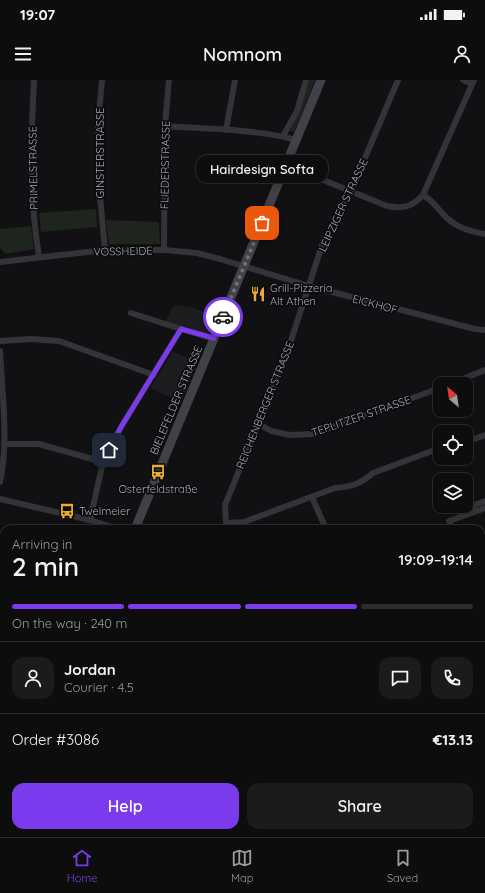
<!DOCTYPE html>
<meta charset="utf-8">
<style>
body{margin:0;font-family:Quicksand,sans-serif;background:#1b1b1c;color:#f1f3f6;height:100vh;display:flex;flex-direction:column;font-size:15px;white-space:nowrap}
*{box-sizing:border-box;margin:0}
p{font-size:13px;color:#9a9c9e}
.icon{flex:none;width:22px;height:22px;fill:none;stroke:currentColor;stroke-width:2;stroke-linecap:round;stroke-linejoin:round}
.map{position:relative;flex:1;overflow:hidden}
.sheet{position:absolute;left:0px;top:445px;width:485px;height:312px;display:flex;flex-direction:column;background:#0d0d0e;border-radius:12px 12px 0 0;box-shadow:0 2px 10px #0003,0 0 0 1px #2d2d2e}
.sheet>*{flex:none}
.needle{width:26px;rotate:331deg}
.fabs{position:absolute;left:433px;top:297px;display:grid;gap:8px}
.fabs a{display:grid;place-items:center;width:40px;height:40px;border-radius:8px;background:#0d0d0e;box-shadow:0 2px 10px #0003,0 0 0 1px #2d2d2e;font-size:20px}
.pin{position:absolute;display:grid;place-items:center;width:34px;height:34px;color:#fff;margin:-17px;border-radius:8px;box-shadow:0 2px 6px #0006}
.courier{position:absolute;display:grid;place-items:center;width:40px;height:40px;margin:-20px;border:3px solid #7c3aed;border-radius:50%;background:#fff;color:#222;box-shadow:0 1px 5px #0007}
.bubble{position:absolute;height:28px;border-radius:12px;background:#0d0d0e;box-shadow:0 2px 10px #0003,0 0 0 1px #2d2d2e;font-size:13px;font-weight:600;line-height:28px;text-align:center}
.summary em{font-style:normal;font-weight:600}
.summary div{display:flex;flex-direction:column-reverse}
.summary{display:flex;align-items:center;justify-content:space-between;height:68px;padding:0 12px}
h1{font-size:26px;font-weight:600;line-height:30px}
.bar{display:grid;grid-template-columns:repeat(4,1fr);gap:6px 4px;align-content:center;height:48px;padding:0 12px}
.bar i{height:5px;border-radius:3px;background:#2d2d2e}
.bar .current{background:#7c3aed}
.bar p{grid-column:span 4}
.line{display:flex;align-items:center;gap:10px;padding:0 12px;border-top:1px solid #2d2d2e}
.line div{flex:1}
.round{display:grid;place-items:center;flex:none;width:42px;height:42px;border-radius:12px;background:#1b1b1c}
.action{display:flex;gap:8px;margin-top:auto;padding:8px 12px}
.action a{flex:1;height:46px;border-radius:12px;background:#7c3aed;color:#fff;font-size:16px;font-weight:600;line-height:46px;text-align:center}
.action a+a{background:#1b1b1c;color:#f1f3f6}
.status{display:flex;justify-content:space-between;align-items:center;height:28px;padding:0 20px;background:#0d0d0e;direction:ltr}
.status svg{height:11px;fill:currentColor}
header{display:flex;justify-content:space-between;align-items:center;height:52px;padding:0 12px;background:#0d0d0e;font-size:18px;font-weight:600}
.tab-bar{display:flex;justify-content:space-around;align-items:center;height:56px;border-top:1px solid #2d2d2e;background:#0d0d0e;font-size:11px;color:#9a9c9e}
.tab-bar a{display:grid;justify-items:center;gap:2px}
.tab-bar .current{color:#7c3aed}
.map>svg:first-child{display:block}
</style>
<div class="status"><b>19:07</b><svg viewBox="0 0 49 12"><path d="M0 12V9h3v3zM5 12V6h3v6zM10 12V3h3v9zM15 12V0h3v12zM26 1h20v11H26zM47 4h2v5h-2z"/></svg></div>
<header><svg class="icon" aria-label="menu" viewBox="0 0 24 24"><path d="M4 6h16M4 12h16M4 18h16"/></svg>Nomnom<svg class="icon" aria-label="person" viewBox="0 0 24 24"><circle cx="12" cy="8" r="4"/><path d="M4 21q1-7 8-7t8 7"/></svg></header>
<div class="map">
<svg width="485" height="757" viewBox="0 0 485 757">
<rect width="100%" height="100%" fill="#111113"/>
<g fill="#1d1d20">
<path d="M173,225L192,227L216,237L211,252L206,253L166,242Z"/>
<path d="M173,272L198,282L181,322L150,308Z"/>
<path d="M0,591H4V740L0,749Z"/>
<path d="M67,753H411L410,757H72Z"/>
</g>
<g fill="#1e251f">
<path d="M309,0H315L294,52L290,51L299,32Z"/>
<path d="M96,129L97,147L41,152L39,133Z"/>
<path d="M106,140L159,142L160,164H109Z"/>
<path d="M31,146L34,169L6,174L0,168V149Z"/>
<path d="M485,693V757H410L411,753H481V694Z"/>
<path d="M19,753H67L72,757H17Z"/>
</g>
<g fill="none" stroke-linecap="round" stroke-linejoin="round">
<g stroke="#2b343b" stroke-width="1.5">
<path d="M2,757L4,753"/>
<path d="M16,757L18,753"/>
<path d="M31,757L32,753"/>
<path d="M418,757V753"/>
</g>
<g stroke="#333338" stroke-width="6">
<path d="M34,0C31,59 29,117 39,176"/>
<path d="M102,0L98,45V95L105,170"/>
<path d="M463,0L472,4"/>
<path d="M165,46C205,49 258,49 296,60"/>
<path d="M226,50L235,0"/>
<path d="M283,56L297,31L306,0"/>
<path d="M286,85L387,126C403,129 412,127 423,115L474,0"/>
<path d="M423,115C433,120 439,131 448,139C458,148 472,152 485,154"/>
<path d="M164,170L165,46L169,0"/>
<path d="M0,182L105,170H164L197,173L220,179L309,206L475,249L485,250"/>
<path d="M131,233L181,249"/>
<path d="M0,261L31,259L59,261L154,295"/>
<path d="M0,271C2,311 9,363 0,402"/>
<path d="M450,304L485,290"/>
<path d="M259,344L271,351L290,355L313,354L440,308"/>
<path d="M466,362L485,355"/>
<path d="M4,364H39L103,382"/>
<path d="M312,417L326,449"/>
<path d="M0,419L90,440L118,449"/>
<path d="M471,433L474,425L485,421"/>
<path d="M90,440L103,382L121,347L181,249L214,259"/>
<path d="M226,443L225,425L287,273L324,159L351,111L398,0"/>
<path d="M226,443L244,442L335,408C350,407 361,404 373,393L440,368"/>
<path d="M452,449L449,441L485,428"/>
<path d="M481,475L485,473"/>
<path d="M481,691H485"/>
<path d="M0,712L4,714"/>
<path d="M76,753L81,757"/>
</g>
<g stroke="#414248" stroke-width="9">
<path d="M135,449L321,0"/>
<path d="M9,757L11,753"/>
</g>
<g stroke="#4a4b51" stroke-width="3">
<g id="rail">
<path d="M0,582H4"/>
<path d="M481,641H485"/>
</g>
</g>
<use href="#rail" stroke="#0c0c0e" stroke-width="1.5" stroke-dasharray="4.5" stroke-linecap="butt"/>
</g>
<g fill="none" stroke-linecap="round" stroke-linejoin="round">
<path stroke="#70737b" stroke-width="4" stroke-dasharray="0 7.2" d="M223,237L262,143"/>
<path stroke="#7c3aed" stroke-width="5" d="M109,370L121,347L181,249L214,258L223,237"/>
</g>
<defs>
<g id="restaurant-bare" transform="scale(1.2)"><path d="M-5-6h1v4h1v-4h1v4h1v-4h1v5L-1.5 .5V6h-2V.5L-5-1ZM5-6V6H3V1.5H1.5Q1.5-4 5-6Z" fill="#ebab31" stroke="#0c0c0e" stroke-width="2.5" paint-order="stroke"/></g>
<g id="bus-bare" transform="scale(1.2)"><path d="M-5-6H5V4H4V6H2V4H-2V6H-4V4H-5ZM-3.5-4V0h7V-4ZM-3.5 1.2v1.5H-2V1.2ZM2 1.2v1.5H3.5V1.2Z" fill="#ebab31" stroke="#0c0c0e" stroke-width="2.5" paint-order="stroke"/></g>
</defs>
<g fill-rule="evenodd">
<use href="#restaurant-bare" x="258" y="214"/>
<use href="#bus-bare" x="158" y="392"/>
<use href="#bus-bare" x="67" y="431"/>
</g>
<g text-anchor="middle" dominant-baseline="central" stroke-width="3.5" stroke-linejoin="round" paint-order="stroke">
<g font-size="11" fill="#a3a8b3" stroke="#0c0c0e">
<text transform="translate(100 73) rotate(-90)">GINSTERSTRASSE</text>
<text transform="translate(165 85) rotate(-89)">FLIEDERSTRASSE</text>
<text transform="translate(33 88) rotate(-91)">PRIMELSTRASSE</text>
<text transform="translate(343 125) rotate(-65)">LEIPZIGER STRASSE</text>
<text transform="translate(123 171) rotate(-1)">VOSSHEIDE</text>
<text transform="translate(375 224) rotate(15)">EICKHOF</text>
<text transform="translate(176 320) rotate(-67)">BIELEFELDER STRASSE</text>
<text transform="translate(265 325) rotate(-68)">REICHENBERGER STRASSE</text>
<text transform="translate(361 336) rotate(-19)">TEPLITZER STRASSE</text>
</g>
<g font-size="11" fill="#a3a8b3" stroke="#0c0c0e" text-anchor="start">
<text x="270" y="208">Grill-Pizzeria<tspan x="270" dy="13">Alt Athen</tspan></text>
<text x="158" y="409" text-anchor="middle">Osterfeldstraße</text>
<text x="79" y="431">Twelmeier</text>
</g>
</g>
</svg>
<div class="fabs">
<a><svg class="needle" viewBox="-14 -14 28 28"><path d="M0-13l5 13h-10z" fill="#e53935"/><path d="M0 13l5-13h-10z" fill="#9a9c9e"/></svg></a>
<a><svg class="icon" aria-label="locate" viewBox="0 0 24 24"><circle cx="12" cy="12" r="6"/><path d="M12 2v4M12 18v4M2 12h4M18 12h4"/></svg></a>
<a><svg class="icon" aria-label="layers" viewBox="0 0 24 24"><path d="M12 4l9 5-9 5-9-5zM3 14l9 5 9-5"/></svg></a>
</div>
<div class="pin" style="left:262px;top:143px;background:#ea580c"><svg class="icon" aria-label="bag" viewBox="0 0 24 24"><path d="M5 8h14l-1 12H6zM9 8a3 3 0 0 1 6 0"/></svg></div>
<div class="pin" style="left:109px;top:370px;background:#1f2937"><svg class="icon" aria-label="home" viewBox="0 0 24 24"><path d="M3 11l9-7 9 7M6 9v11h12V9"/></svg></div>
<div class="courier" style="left:223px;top:237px"><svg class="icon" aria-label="car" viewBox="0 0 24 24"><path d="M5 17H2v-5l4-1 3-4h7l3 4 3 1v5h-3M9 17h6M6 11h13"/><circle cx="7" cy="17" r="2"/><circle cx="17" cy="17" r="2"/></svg></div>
<div class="bubble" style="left:196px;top:75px;width:132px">Hairdesign Softa</div>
<section class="sheet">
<div class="summary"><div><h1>2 min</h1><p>Arriving in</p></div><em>19:09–19:14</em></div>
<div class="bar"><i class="current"></i><i class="current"></i><i class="current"></i><i></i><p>On the way · 240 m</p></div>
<div class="line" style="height:72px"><a class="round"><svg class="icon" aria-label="person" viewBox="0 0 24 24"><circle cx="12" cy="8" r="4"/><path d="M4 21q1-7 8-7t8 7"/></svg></a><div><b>Jordan</b><p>Courier · 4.5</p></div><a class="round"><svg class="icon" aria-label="chat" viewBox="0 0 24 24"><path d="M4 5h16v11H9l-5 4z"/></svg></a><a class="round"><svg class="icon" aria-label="phone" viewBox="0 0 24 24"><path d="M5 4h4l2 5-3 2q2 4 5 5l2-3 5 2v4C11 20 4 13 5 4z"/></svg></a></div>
<div class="line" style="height:52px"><div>Order #3086</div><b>€13.13</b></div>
<div class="action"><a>Help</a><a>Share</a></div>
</section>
</div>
<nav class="tab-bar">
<a class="current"><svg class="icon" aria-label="home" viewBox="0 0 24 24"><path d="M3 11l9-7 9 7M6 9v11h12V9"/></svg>Home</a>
<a><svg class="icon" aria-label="map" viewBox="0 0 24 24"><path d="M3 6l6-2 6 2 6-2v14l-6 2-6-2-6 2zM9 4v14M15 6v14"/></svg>Map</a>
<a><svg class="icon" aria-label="saved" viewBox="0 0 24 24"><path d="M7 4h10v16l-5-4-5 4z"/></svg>Saved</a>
</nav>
